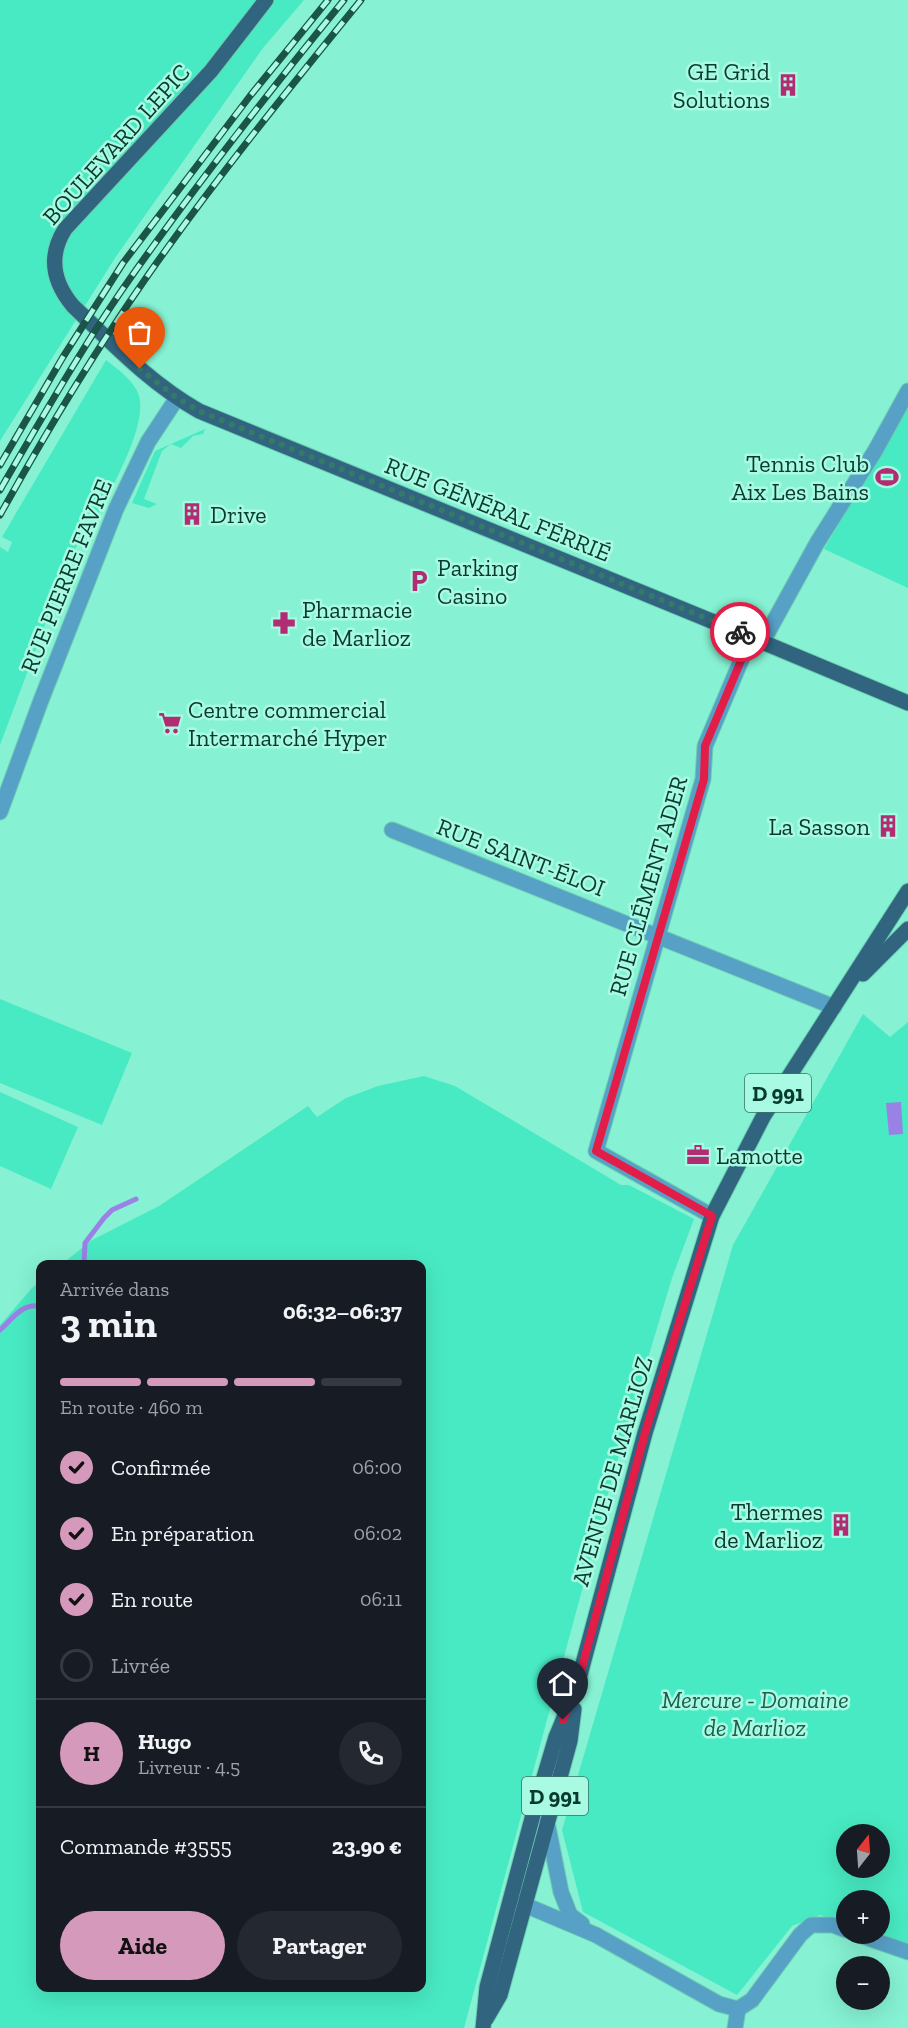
<!DOCTYPE html>
<html lang="fr">
<meta charset="utf-8">
<style>
body{margin:0;font-family:"Zilla Slab",serif;background:#242831;color:#f1f3f6;height:100vh;display:flex;flex-direction:column;font-size:22px;white-space:nowrap}
*{box-sizing:border-box;margin:0}
p{font-size:20px;color:#9ea1a6}
.icon{flex:none;width:33px;height:33px;fill:none;stroke:currentColor;stroke-width:2;stroke-linecap:round;stroke-linejoin:round}
.map{position:relative;flex:1;overflow:hidden}
.side{position:absolute;left:36px;top:1260px;width:390px;height:732px;display:flex;flex-direction:column;background:#171b24;border-radius:12px;box-shadow:0 6px 24px #0002}
.side>*{flex:none}
.needle{width:39px;rotate:17deg}
.controls{position:absolute;left:836px;top:1824px;display:grid;gap:12px}
.controls a{display:grid;place-items:center;width:54px;height:54px;border-radius:50%;background:#171b24;box-shadow:0 6px 24px #0002;font-size:30px}
.pin{position:absolute;display:grid;place-items:center;width:51px;height:51px;color:#fff;margin:-62px -26px;border-radius:50% 50% 50% 0;rotate:-45deg;box-shadow:0 0 6px #0007}
.pin .icon{rotate:45deg}
.courier{position:absolute;display:grid;place-items:center;width:60px;height:60px;margin:-30px;border:4px solid #e11d48;border-radius:50%;background:#fff;color:#222;box-shadow:0 2px 8px #0007}
.head em{font-style:normal;font-weight:700}
.head div{display:flex;flex-direction:column-reverse}
.head{display:flex;align-items:center;justify-content:space-between;height:102px;padding:0 24px}
h1{font-size:39px;font-weight:700;line-height:45px}
.bar{display:grid;grid-template-columns:repeat(4,1fr);gap:9px 6px;align-content:center;height:72px;padding:0 24px}
.bar i{height:8px;border-radius:4px;background:#363941}
.bar .on{background:#d499bb}
.bar p{grid-column:span 4}
.line{display:flex;align-items:center;gap:15px;padding:0 24px;border-top:2px solid #363941}
.line div{flex:1}
.round{display:grid;place-items:center;flex:none;width:63px;height:63px;border-radius:32px;background:#242831}
ol{padding:0 24px;list-style:none}
li{display:flex;align-items:center;gap:18px;height:66px}
li p{margin-inline-start:auto}
li .icon{padding:6px;border-radius:50%;background:#d499bb;color:#111;stroke-width:4}
li:last-child{color:#9ea1a6}
li i{width:33px;height:33px;border:3px solid #363941;border-radius:50%}
.button{display:flex;gap:12px;margin-top:auto;padding:12px 24px}
.button a{flex:1;height:69px;border-radius:36px;background:#d499bb;color:#111;font-size:24px;font-weight:700;line-height:69px;text-align:center}
.button a+a{background:#242831;color:#f1f3f6}
.map>svg:first-child{display:block}
</style>
<div class="map">
<svg width="908" height="2028" viewBox="0 0 908 2028">
<rect width="100%" height="100%" fill="#86f2d3"/>
<g fill="#48eac3" fill-rule="evenodd">
<path d="M0,0H304L263,48L115,258L0,441Z"/>
<path d="M106,360C116,368 129,377 136,389C154,417 110,489 97,517L89,516L57,593L0,745V547L8,552L12,542L2,537Z"/>
<path d="M908,406V588L824,549Z"/>
<path d="M205,429L203,434L193,436L181,448L171,444L162,451L144,499L157,504L149,508L132,503L155,451Z"/>
<path d="M0,999L132,1053L102,1125L0,1083Z"/>
<path d="M863,1014L890,1037L908,1022V1944L876,1934H879V1900H846V1923L820,1915L792,1926L737,1995L583,1912L562,1830L733,1245ZM846,1834H879V1868H846Z"/>
<path d="M424,1076L455,1086L621,1185H629L694,1219L672,1278L613,1475L464,2028H0V1325L32,1288L40,1281V1988H422V1264H62L92,1240L159,1206L308,1106L317,1117L346,1098L378,1086Z"/>
<path d="M0,1092L78,1127L51,1189L0,1166Z"/>
</g>
<path fill="#9981e5" d="M901,1102L903,1134L889,1135L886,1103Z"/>
<g fill="none" stroke-linecap="round" stroke-linejoin="round">
<g stroke="#9981e5" stroke-width="5">
<path d="M84,1264L85,1243L104,1218L112,1210L136,1199"/>
<path d="M0,1330C14,1318 20,1304 40,1306"/>
</g>
<g stroke="#6dcdb2" stroke-width="17">
<g id="minor">
<path d="M762,643L817,543L875,451L908,391"/>
<path d="M0,812L40,703L116,509L148,442L177,398"/>
<path d="M392,830L834,1007"/>
<path d="M712,1216L596,1151L703,779L705,746L751,637"/>
<path d="M547,1822L561,1892L570,1915L582,1924"/>
<path d="M525,1905L596,1935L719,2004L738,2009L752,2000L800,1935L811,1925H833L846,1930"/>
<path d="M856,1934L908,1952"/>
<path d="M735,2028L738,2009"/>
</g>
</g>
<g stroke="#6dcdb2" stroke-width="17">
<g id="major">
<path d="M266,0L211,71L65,229C48,256 53,282 73,306C113,344 151,384 199,411L731,629L908,703"/>
<path d="M863,974L908,929"/>
<path d="M486,2019L500,1995L570,1741L574,1709"/>
<path d="M483,2028L487,1987L534,1811L556,1737L577,1686L645,1433L712,1216L763,1117L908,891"/>
</g>
</g>
<use href="#minor" stroke="#57a0c6" stroke-width="15"/>
<use href="#major" stroke="#31657f" stroke-width="15"/>
<g stroke="#1b5547" stroke-width="7">
<g id="rail">
<path d="M0,465L63,357L123,263L250,96L328,0"/>
<path d="M0,490C43,416 86,340 136,270C202,177 272,88 344,0"/>
<path d="M0,515C45,434 93,354 146,278C213,182 287,91 361,0"/>
</g>
</g>
<use href="#rail" stroke="#a8fbe2" stroke-width="4.5" stroke-dasharray="14" stroke-linecap="butt"/>
</g>
<g fill="none" stroke-linecap="round" stroke-linejoin="round">
<path stroke="#357a68" stroke-width="6" stroke-dasharray="0 10.8" d="M140,369L177,398L199,411L740,632"/>
<path stroke="#e11d48" stroke-width="8" d="M563,1720L577,1686L645,1433L712,1216L596,1151L704,779L705,746L751,637L740,632"/>
</g>
<defs>
<g id="building-bare" transform="scale(1.8)"><path d="M-4-6H4V6H1V3H-1V6H-4ZM-2.5-4.3h1.7v1.8h-1.7ZM.8-4.3h1.7v1.8H.8ZM-2.5-1h1.7V.8h-1.7ZM.8-1h1.7V.8H.8Z" fill="#b12c72" stroke="#a8fbe2" stroke-width="2.5" paint-order="stroke"/></g>
<g id="stadium-bare" transform="scale(1.8)"><path d="M0-5a6.5 5 0 1 0 0 10a6.5 5 0 1 0 0-10ZM-3.5-1.8h7v3.6h-7Z" fill="#b12c72" stroke="#a8fbe2" stroke-width="2.5" paint-order="stroke"/></g>
<g id="parking-bare" transform="scale(1.8)"><path d="M-3.5-5.5H1a3.5 3.5 0 0 1 0 7H-1V5.5H-3.5ZM-1-3.4V-.6H.8a1.4 1.4 0 0 0 0-2.8Z" fill="#b12c72" stroke="#a8fbe2" stroke-width="2.5" paint-order="stroke"/></g>
<g id="pharmacy-bare" transform="scale(1.8)"><path d="M-2-6h4v4h4v4h-4v4h-4v-4h-4v-4h4Z" fill="#b12c72" stroke="#a8fbe2" stroke-width="2.5" paint-order="stroke"/></g>
<g id="supermarket-bare" transform="scale(1.8)"><path d="M-6-5.5h2.5l.6 2H6L4.5 2H-2.5L-4.4-4H-6ZM-1.5 3.2a1.3 1.3 0 1 0 .1 0ZM3 3.2a1.3 1.3 0 1 0 .1 0Z" fill="#b12c72" stroke="#a8fbe2" stroke-width="2.5" paint-order="stroke"/></g>
<g id="office-bare" transform="scale(1.8)"><path d="M-6-3h4V-5.5h4V-3h4V5H-6ZM-1-4.5V-3h2v-1.5ZM-6 0V1H6V0Z" fill="#b12c72" stroke="#a8fbe2" stroke-width="2.5" paint-order="stroke"/></g>
</defs>
<g fill-rule="evenodd">
<use href="#building-bare" x="788" y="85"/>
<use href="#stadium-bare" x="887" y="477"/>
<use href="#building-bare" x="192" y="514"/>
<use href="#parking-bare" x="419" y="581"/>
<use href="#pharmacy-bare" x="284" y="623"/>
<use href="#supermarket-bare" x="170" y="723"/>
<use href="#building-bare" x="888" y="826"/>
<use href="#office-bare" x="698" y="1155"/>
<use href="#building-bare" x="841" y="1525"/>
</g>
<g text-anchor="middle" dominant-baseline="central" stroke-width="5" stroke-linejoin="round" paint-order="stroke">
<g fill="#a8fbe2" stroke="#397465" stroke-width="1.5">
<rect x="745" y="1074" width="66" height="38" rx="4.5"/>
<rect x="522" y="1777" width="66" height="38" rx="4.5"/>
</g>
<g font-size="22" font-weight="bold" fill="#093a2f">
<text x="778" y="1093">D 991</text>
<text x="555" y="1796">D 991</text>
</g>
<g font-size="24" fill="#093a2f" stroke="#a8fbe2" text-anchor="start">
<text x="770" y="71" text-anchor="end">GE Grid<tspan x="770" dy="28">Solutions</tspan></text>
<text x="869" y="463" text-anchor="end">Tennis Club<tspan x="869" dy="28">Aix Les Bains</tspan></text>
<text x="210" y="514">Drive</text>
<text x="437" y="567">Parking<tspan x="437" dy="28">Casino</tspan></text>
<text x="302" y="609">Pharmacie<tspan x="302" dy="28">de Marlioz</tspan></text>
<text x="188" y="709">Centre commercial<tspan x="188" dy="28">Intermarché Hyper</tspan></text>
<text x="870" y="826" text-anchor="end">La Sasson</text>
<text x="716" y="1155">Lamotte</text>
<text x="823" y="1511" text-anchor="end">Thermes<tspan x="823" dy="28">de Marlioz</tspan></text>
</g>
<g font-size="24" fill="#093a2f" stroke="#a8fbe2">
<text transform="translate(116 144) rotate(-48)">BOULEVARD LEPIC</text>
<text transform="translate(498 509) rotate(22)">RUE GÉNÉRAL FÉRRIÉ</text>
<text transform="translate(66 576) rotate(-68)">RUE PIERRE FAVRE</text>
<text transform="translate(521 857) rotate(21)">RUE SAINT-ÉLOI</text>
<text transform="translate(648 886) rotate(-74)">RUE CLÉMENT ADER</text>
<text transform="translate(612 1471) rotate(-74)">AVENUE DE MARLIOZ</text>
</g>
<g font-size="24" font-style="italic" fill="#1c5d4d" stroke="#a8fbe2">
<text x="755" y="1699">Mercure - Domaine<tspan x="755" dy="28">de Marlioz</tspan></text>
</g>
</g>
</svg>
<div class="controls">
<a><svg class="needle" viewBox="-14 -14 28 28"><path d="M0-13l5 13h-10z" fill="#e53935"/><path d="M0 13l5-13h-10z" fill="#9ea1a6"/></svg></a>
<a>+</a>
<a>−</a>
</div>
<div class="pin" style="left:140px;top:369px;background:#ea580c"><svg class="icon" aria-label="bag" viewBox="0 0 24 24"><path d="M5 8h14l-1 12H6zM9 8a3 3 0 0 1 6 0"/></svg></div>
<div class="pin" style="left:563px;top:1720px;background:#1f2937"><svg class="icon" aria-label="home" viewBox="0 0 24 24"><path d="M3 11l9-7 9 7M6 9v11h12V9"/></svg></div>
<div class="courier" style="left:740px;top:632px"><svg class="icon" aria-label="bike" viewBox="0 0 24 24"><circle cx="6" cy="16" r="4"/><circle cx="18" cy="16" r="4"/><path d="M6 16l4-8h5l3 8M10 8l3 8H6M13 5h3"/></svg></div>
<section class="side">
<div class="head"><div><h1>3 min</h1><p>Arrivée dans</p></div><em>06:32–06:37</em></div>
<div class="bar"><i class="on"></i><i class="on"></i><i class="on"></i><i></i><p>En route · 460 m</p></div>
<ol>
<li><svg class="icon" aria-label="check" viewBox="0 0 24 24"><path d="M5 12l5 5 9-10"/></svg>Confirmée<p>06:00</p></li>
<li><svg class="icon" aria-label="check" viewBox="0 0 24 24"><path d="M5 12l5 5 9-10"/></svg>En préparation<p>06:02</p></li>
<li><svg class="icon" aria-label="check" viewBox="0 0 24 24"><path d="M5 12l5 5 9-10"/></svg>En route<p>06:11</p></li>
<li><i></i>Livrée</li>
</ol>
<div class="line" style="height:108px"><b class="round" style="background:#d499bb;color:#111">H</b><div><b>Hugo</b><p>Livreur · 4.5</p></div><a class="round"><svg class="icon" aria-label="phone" viewBox="0 0 24 24"><path d="M5 4h4l2 5-3 2q2 4 5 5l2-3 5 2v4C11 20 4 13 5 4z"/></svg></a></div>
<div class="line" style="height:78px"><div>Commande #3555</div><b>23.90 €</b></div>
<div class="button"><a>Aide</a><a>Partager</a></div>
</section>
</div>
